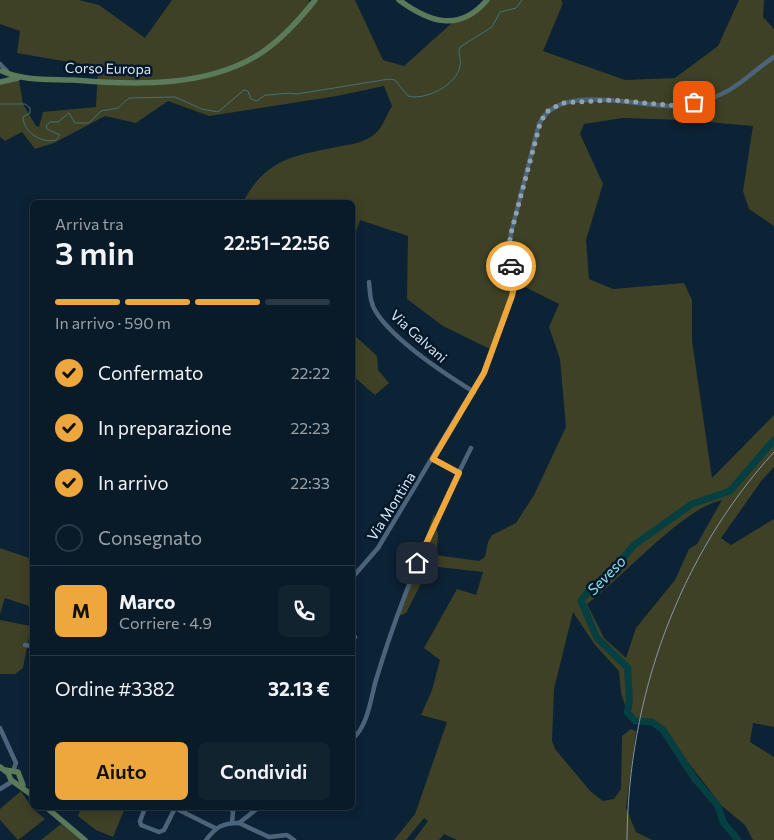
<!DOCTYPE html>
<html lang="it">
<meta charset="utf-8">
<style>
body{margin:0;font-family:Commissioner,sans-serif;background:#122330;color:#f1f3f6;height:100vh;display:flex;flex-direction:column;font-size:19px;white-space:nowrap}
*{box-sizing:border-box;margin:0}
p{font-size:16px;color:#99a1a8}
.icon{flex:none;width:28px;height:28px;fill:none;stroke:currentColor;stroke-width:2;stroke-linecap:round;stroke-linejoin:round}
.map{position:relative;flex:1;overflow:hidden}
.drawer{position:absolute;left:30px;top:200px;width:325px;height:610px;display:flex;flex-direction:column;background:#091a28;border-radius:8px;box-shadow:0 2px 12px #0003,0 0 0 1px #293845}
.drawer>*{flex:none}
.pin{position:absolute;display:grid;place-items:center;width:42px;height:42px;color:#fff;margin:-21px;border-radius:10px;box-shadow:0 2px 8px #0006}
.courier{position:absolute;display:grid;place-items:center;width:50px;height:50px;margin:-25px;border:4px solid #eea73c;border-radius:50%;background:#fff;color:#222;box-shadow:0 1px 6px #0007}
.overview em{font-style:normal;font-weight:600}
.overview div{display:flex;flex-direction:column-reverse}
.overview{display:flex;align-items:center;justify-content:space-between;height:85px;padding:0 25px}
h1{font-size:32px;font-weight:600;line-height:38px}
.bar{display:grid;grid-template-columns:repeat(4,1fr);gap:8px 5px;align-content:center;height:60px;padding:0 25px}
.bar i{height:6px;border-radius:4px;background:#293845}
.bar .on{background:#eea73c}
.bar p{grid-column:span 4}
.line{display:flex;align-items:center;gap:12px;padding:0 25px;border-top:1px solid #293845}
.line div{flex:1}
.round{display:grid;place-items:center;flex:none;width:52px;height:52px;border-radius:8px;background:#122330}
ol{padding:0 25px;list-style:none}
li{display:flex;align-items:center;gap:15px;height:55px}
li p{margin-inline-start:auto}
li .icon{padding:5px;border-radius:50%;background:#eea73c;color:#111;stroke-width:4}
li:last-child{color:#99a1a8}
li i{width:28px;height:28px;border:2px solid #293845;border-radius:50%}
.cta{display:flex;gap:10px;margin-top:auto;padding:10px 25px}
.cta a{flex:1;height:58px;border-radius:8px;background:#eea73c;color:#111;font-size:20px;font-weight:600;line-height:58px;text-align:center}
.cta a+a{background:#122330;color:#f1f3f6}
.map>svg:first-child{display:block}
</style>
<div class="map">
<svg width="774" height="840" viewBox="0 0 774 840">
<rect width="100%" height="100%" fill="#0c2235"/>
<g fill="#3e4125" fill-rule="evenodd">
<path d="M0,0H79L99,5L145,38L172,0H309L310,6L317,0H355L383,60L404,66L454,21L467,16L487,0H561L563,3L543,51L625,80L675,78L718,46L739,0H764L763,17L774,29V226L749,209L743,191L753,126L685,120L623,118L584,124L580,134L603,184L586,240L589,279L613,289L684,283L692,300V341L712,478L774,415V467L762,480L721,538L731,545L774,519V727L753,723L750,742L774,757V840H753L745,825L722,806L663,730L652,722L635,721L629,717L621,693L619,671L595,645L573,612L554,689L552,741L555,749L591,792L603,801L614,799L621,789L622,736L631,729L636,731L626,808L636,832L652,840H457L444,834L439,840H414L428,821L424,818L406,840H394L415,814L447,722L421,715L432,690L440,660L424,648L457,589L476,595L483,572L430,566L406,613L397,617L434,514L438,536L436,555L479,561L485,557L488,542L492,535L516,523L534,495L566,427L560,359L549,327L559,304L515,282L492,350L443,326L407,299L408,236L360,220L353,240L352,202H243C267,157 295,156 341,146C353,144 366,142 376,133C383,126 387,114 392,106L384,86L337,96L209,116L168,101L136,123L105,116L54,143L35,149L22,132L5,141L0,137V81L19,80L23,104L36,126L39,127L43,112L96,107L98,67L17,53L20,31L0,24ZM722,500L697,544L689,549L675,580L636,628L626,658L604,638L587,604C622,578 683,508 722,500Z"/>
<path d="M352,333L377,356L378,370L389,383L375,395L353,376Z"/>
<path d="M0,548L32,559V607L5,598L0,614Z"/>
<path d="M0,620L31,626L23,668L15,674H0Z"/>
<path d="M21,791L32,808L45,819L18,840L0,820V809Z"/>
<path d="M81,808H125L113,837L96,830L78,816Z"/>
<path d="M61,824L81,840H41Z"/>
</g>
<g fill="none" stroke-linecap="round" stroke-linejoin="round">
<path stroke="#457177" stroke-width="1" d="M0,104H25L30,108V113L23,117C23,132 42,144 56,140L60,135L47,129L46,126L50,122H58L69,113L75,123H89L101,111L118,108L129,98L175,97L202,109L218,112L244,90L248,91L251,99L257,101L265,95C276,95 285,92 297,94L389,79L395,80L408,96C425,101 457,85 460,66C462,59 457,54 460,47L492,27L500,12L516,8L522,0"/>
<path stroke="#053f42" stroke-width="7" d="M738,840L723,822L718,806L695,779L663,730L652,722L635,721L627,712C632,701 627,682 628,668L597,638L581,601L588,592L606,579L634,545L692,504L730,491L774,440"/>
<g stroke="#4c647a" stroke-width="4.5">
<path d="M0,64L7,71"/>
<path d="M369,282C370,292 370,303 376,312C394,340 445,374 474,392"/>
<path d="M433,459L459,473"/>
<path d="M352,578L378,548L483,373L512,296L515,282L508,258L511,233L539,124C560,80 643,109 680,106C696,105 721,96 734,87C748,78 760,66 774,57"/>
<path d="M352,642L355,637"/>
<path d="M25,645L32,646"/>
<path d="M0,728L16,763L13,771"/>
<path d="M352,739C368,727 371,697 376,680C400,600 433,522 471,448"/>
<path d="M0,789L13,781"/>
<path d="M145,808L140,821L141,825L159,832L164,830L175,808"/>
<path d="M175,808L215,828"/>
<path d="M230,808L233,812L232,823"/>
<path d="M239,823L269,837L287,835L294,840"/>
<path d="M239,823L258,808"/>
<path d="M206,840C216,827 222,823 239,823"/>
</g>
<g stroke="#5b7a59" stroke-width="5.5">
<path d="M399,0C429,22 459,33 487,0"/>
<path d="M2,71C23,81 49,79 73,80C134,85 207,88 261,53C282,39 300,19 315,0"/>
<path d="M0,82L18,78"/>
<path d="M0,767L8,773L11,780L32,795"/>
<path d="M5,770L18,772L23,785"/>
<path d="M47,808L85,840"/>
</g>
<path stroke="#8696a6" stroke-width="1" d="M627,840C628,698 678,557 774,452"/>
</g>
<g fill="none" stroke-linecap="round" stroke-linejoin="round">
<path stroke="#91a1b0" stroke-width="5" stroke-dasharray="0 9" d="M511,266L508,251L511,233L540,124L546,112L562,103L612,100L680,106L694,102"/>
<path stroke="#eea73c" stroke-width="6" d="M417,563L459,473L433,459L484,373L512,296L515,282L511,266"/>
</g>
<g text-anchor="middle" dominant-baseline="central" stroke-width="5" stroke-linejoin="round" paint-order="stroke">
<g font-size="14" fill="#d9e6f3" stroke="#04182b">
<text transform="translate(108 68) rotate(1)">Corso Europa</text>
<text transform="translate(419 336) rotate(42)">Via Galvani</text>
<text transform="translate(391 506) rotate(-58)">Via Montina</text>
</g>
<g font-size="15" font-style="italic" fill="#8ae1e5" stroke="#04182b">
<text transform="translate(606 575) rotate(-46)">Seveso</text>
</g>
</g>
</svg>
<div class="pin" style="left:694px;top:102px;background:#ea580c"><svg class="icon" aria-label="bag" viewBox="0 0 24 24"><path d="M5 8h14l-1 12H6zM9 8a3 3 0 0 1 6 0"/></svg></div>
<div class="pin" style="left:417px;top:563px;background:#1f2937"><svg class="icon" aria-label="home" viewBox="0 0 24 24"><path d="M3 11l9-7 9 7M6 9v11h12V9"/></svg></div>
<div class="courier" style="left:511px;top:266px"><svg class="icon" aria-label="car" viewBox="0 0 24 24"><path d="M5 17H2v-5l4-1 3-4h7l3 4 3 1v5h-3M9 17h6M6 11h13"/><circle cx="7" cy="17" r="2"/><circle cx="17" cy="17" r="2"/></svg></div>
<section class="drawer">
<div class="overview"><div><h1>3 min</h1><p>Arriva tra</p></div><em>22:51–22:56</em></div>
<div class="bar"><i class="on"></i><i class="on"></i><i class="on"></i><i></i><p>In arrivo · 590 m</p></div>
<ol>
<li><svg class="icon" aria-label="check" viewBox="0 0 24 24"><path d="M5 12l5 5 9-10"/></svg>Confermato<p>22:22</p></li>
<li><svg class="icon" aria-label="check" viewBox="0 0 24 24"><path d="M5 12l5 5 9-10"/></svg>In preparazione<p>22:23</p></li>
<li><svg class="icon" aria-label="check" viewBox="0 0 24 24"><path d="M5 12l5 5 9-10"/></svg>In arrivo<p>22:33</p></li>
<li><i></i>Consegnato</li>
</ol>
<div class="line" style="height:90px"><b class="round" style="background:#eea73c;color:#111">M</b><div><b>Marco</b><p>Corriere · 4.9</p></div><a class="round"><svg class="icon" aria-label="phone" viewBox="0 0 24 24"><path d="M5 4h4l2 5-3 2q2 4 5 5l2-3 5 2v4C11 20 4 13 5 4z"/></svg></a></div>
<div class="line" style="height:65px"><div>Ordine #3382</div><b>32.13 €</b></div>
<div class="cta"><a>Aiuto</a><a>Condividi</a></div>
</section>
</div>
